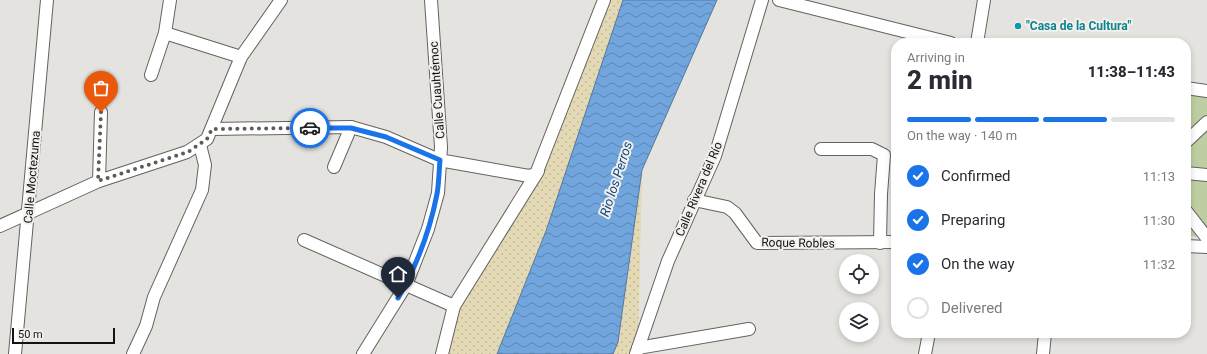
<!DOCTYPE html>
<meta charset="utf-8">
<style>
body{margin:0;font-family:Roboto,sans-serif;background:#f7f7f7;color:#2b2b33;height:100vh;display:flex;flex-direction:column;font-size:15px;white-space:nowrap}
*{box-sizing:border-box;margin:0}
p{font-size:13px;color:#7c7c81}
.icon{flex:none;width:22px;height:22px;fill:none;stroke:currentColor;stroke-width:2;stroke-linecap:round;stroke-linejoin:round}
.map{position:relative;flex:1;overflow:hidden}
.details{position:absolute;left:891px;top:38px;width:300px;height:300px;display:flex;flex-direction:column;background:#fff;border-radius:16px;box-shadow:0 2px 6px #0003}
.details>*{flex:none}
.fabs{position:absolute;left:839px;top:254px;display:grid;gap:8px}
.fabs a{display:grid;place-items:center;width:40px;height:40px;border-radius:50%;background:#fff;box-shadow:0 2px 6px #0003;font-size:20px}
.scale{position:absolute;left:12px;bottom:10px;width:103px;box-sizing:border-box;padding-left:4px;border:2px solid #141312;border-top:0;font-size:11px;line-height:14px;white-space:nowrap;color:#141312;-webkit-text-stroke:3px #f1f0ec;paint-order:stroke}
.pin{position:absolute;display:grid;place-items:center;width:34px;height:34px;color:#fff;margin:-41px -17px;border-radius:50% 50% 50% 0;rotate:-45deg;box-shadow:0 0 4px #0007}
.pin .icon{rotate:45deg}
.courier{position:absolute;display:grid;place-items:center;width:40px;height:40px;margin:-20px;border:3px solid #1a73e8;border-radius:50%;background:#fff;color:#222;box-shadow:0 1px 5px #0007}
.head em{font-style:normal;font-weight:800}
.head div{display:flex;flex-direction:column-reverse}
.head{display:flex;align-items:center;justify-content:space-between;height:68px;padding:0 16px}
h1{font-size:26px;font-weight:800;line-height:30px}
.bar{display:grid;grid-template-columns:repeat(4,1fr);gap:6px 4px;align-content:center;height:48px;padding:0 16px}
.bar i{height:5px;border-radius:3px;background:#e1e1e2}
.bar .active{background:#1a73e8}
.bar p{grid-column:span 4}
ol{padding:0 16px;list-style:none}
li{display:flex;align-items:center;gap:12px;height:44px}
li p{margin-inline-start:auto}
li .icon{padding:4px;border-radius:50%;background:#1a73e8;color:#fff;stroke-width:4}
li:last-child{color:#7c7c81}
li i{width:22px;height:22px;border:2px solid #e1e1e2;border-radius:50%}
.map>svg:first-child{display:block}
</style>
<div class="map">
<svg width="1207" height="354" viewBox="0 0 1207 354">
<defs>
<pattern id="sand-dots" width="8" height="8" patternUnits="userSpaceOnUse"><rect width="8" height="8" fill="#e3d9b4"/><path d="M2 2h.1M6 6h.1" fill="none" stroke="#c2b99a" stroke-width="1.8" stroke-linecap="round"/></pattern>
<pattern id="water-waves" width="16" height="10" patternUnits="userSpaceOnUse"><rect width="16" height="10" fill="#71a5dd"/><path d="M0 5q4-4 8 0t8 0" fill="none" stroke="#5c85b2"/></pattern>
</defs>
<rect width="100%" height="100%" fill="#e4e3df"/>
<path fill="url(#sand-dots)" d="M604,0H717L642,170L638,348L636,354H442L454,306L536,174Z"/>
<path fill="#bfcea2" d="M1186,89L1207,92V237L1186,236Z"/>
<path fill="url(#water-waves)" stroke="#5579a0" d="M623,0H717L642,170L618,342L613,354H497L546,231Z"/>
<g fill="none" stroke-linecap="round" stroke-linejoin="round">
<g stroke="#64625f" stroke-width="14">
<g id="street">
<path d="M779,0L951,43"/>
<path d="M165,33L241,57"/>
<path d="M977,43L984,0"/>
<path d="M151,75L165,33L170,0"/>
<path d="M1186,88L1207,91"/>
<path d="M212,129L351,127L386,137L439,160L529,176L536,174L604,0"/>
<path d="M1186,142L1207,122"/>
<path d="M821,149H872L884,155L881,194L880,243"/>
<path d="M334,167L351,127"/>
<path d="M1186,173L1207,175"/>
<path d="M99,181L101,112"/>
<path d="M694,200L727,207L735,213L757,243L896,242"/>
<path d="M1186,211L1207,238"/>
<path d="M0,226L99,181L187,152L207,139L241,57L281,0"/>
<path d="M304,240L454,306"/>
<path d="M1186,246L1207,247"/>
<path d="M638,348L749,329"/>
<path d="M15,354L47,0"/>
<path d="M133,354L146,326L154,297L202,190L205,165L200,145"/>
<path d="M363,354L406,285L428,229L438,193L441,147L431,0"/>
<path d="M442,354L454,306L538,171"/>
<path d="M636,354L668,261L715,156L762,0"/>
<path d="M925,354L929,333"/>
<path d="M1043,354L1045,333"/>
</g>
</g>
<use href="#street" stroke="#fff" stroke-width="12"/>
</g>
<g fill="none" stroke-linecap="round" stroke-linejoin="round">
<path stroke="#5d5c5a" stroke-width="4" stroke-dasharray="0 7.2" d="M101,112L98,181L188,152L207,139L212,129L310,128"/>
<path stroke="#1a73e8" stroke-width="5" d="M310,128H351L386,137L440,160C439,171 439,183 437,194C430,230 416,267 398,298"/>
</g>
<circle fill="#0f9aa8" stroke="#f1f0ec" stroke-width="1.5" cx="1018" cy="26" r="4"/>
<g text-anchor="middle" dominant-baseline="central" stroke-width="4" stroke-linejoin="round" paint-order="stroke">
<g font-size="12" font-weight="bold" fill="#0d838f" stroke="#f1f0ec" text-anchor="start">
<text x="1026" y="26">"Casa de la Cultura"</text>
</g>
<g font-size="12" fill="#141312" stroke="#f1f0ec">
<text transform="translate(437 90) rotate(-94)">Calle Cuauhtémoc</text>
<text transform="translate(32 177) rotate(-85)">Calle Moctezuma</text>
<text transform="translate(699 189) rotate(-67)">Calle Rivera del Río</text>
<text transform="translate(798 243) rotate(1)">Roque Robles</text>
</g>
<g font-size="13" font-style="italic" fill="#0f487c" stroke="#f1f0ec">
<text transform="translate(616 179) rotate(-72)">Rio los Perros</text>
</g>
</g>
</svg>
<div class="fabs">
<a><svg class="icon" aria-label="locate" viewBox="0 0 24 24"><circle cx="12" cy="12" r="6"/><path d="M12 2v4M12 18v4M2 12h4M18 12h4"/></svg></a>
<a><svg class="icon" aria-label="layers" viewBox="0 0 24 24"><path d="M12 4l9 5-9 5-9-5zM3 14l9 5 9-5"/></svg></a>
</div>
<div class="scale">50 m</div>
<div class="pin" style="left:101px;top:112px;background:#ea580c"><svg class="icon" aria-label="bag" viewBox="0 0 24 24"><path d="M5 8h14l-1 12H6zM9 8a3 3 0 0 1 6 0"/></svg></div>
<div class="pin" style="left:398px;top:298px;background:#1f2937"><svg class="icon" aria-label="home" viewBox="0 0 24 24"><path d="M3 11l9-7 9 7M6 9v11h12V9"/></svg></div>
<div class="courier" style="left:310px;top:128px"><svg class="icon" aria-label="car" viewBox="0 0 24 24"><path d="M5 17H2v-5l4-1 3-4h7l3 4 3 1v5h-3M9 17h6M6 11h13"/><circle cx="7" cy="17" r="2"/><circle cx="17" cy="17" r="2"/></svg></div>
<section class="details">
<div class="head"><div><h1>2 min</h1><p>Arriving in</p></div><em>11:38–11:43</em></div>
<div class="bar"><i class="active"></i><i class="active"></i><i class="active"></i><i></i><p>On the way · 140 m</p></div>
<ol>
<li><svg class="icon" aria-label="check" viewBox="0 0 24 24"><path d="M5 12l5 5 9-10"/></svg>Confirmed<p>11:13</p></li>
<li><svg class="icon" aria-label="check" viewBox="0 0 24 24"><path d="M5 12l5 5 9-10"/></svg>Preparing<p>11:30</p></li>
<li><svg class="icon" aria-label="check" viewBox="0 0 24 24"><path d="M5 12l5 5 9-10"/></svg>On the way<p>11:32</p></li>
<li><i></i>Delivered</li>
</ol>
</section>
</div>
